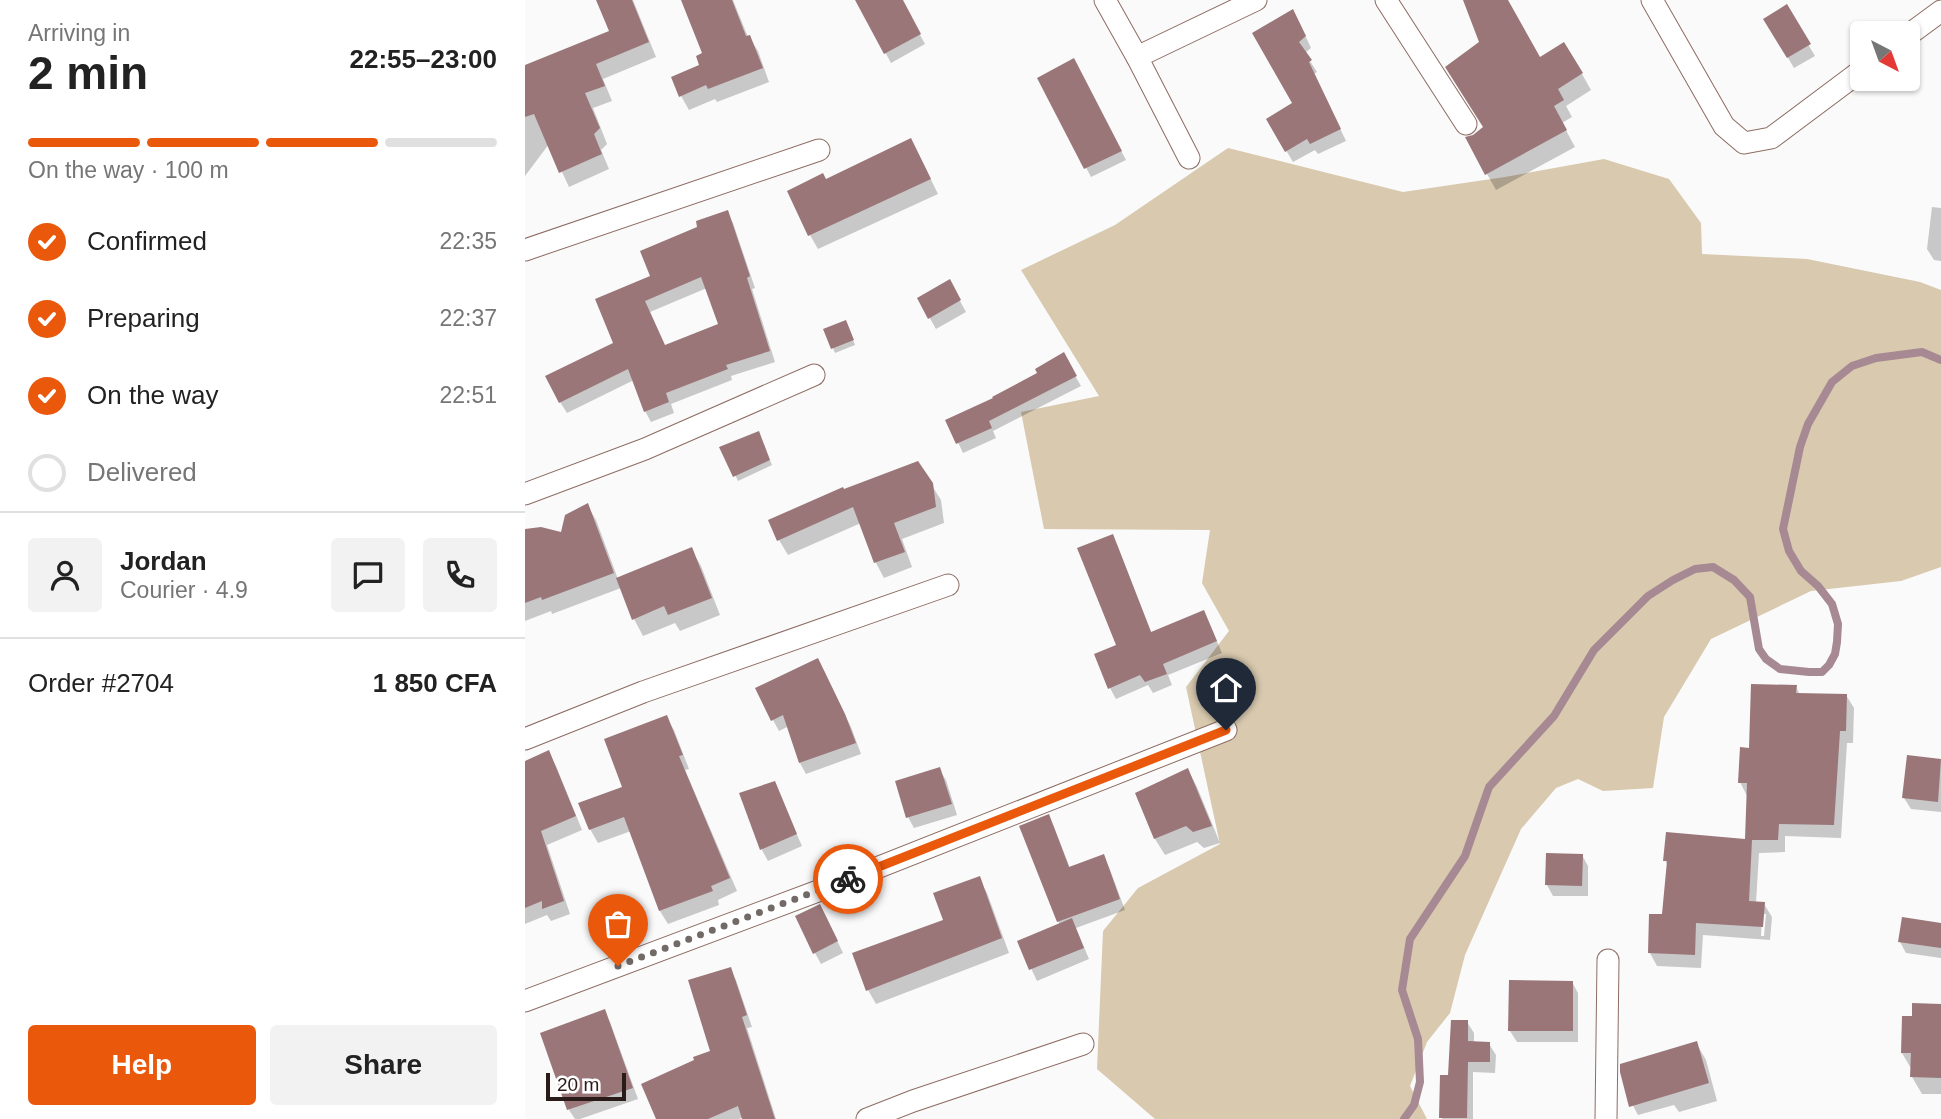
<!DOCTYPE html>
<meta charset="utf-8">
<style>
body{margin:0;font-family:Helvetica,sans-serif;background:#f2f2f2;color:#222;height:100vh;display:flex;flex-direction:column;font-size:26px;white-space:nowrap}
*{box-sizing:border-box;margin:0}
p{font-size:23px;color:#767676}
.icon{flex:none;width:38px;height:38px;fill:none;stroke:currentColor;stroke-width:2;stroke-linecap:round;stroke-linejoin:round}
.map{position:relative;flex:1;overflow:hidden}
.drawer{display:flex;flex-direction:column;background:#fff;width:525px}
.drawer>*{flex:none}
.needle{width:46px;rotate:139deg}
.controls{position:absolute;left:1325px;top:21px;display:grid;gap:14px}
.controls a{display:grid;place-items:center;width:70px;height:70px;border-radius:7px;background:#fff;box-shadow:0 2px 5px #0004;font-size:35px}
.scale{position:absolute;left:21px;bottom:18px;width:80px;box-sizing:border-box;padding-left:7px;border:4px solid #291c18;border-top:0;font-size:19px;line-height:24px;white-space:nowrap;color:#291c18;-webkit-text-stroke:5px #fff;paint-order:stroke}
.pin{position:absolute;display:grid;place-items:center;width:60px;height:60px;color:#fff;margin:-72px -30px;border-radius:50% 50% 50% 0;rotate:-45deg;box-shadow:0 0 7px #0007}
.pin .icon{rotate:45deg}
.courier{position:absolute;display:grid;place-items:center;width:70px;height:70px;margin:-35px;border:5px solid #ea580c;border-radius:50%;background:#fff;color:#222;box-shadow:0 2px 9px #0007}
.summary em{font-style:normal;font-weight:700}
.summary div{display:flex;flex-direction:column-reverse}
.summary{display:flex;align-items:center;justify-content:space-between;height:119px;padding:0 28px}
h1{font-size:46px;font-weight:700;line-height:52px}
.bar{display:grid;grid-template-columns:repeat(4,1fr);gap:10px 7px;align-content:center;height:84px;padding:0 28px}
.bar i{height:9px;border-radius:5px;background:#e0e0e0}
.bar .current{background:#ea580c}
.bar p{grid-column:span 4}
.line{display:flex;align-items:center;gap:18px;padding:0 28px;border-top:2px solid #e0e0e0}
.line div{flex:1}
.round{display:grid;place-items:center;flex:none;width:74px;height:74px;border-radius:7px;background:#f2f2f2}
ol{padding:0 28px;list-style:none}
li{display:flex;align-items:center;gap:21px;height:77px}
li p{margin-inline-start:auto}
li .icon{padding:7px;border-radius:50%;background:#ea580c;color:#fff;stroke-width:4}
li:last-child{color:#767676}
li i{width:38px;height:38px;border:4px solid #e0e0e0;border-radius:50%}
.primary-button{display:flex;gap:14px;margin-top:auto;padding:14px 28px}
.primary-button a{flex:1;height:80px;border-radius:7px;background:#ea580c;color:#fff;font-size:28px;font-weight:700;line-height:80px;text-align:center}
.primary-button a+a{background:#f2f2f2;color:#222}
main{display:flex;flex:1;min-height:0}
.map>svg:first-child{display:block}
</style>
<main>
<section class="drawer">
<div class="summary"><div><h1>2 min</h1><p>Arriving in</p></div><em>22:55–23:00</em></div>
<div class="bar"><i class="current"></i><i class="current"></i><i class="current"></i><i></i><p>On the way · 100 m</p></div>
<ol>
<li><svg class="icon" aria-label="check" viewBox="0 0 24 24"><path d="M5 12l5 5 9-10"/></svg>Confirmed<p>22:35</p></li>
<li><svg class="icon" aria-label="check" viewBox="0 0 24 24"><path d="M5 12l5 5 9-10"/></svg>Preparing<p>22:37</p></li>
<li><svg class="icon" aria-label="check" viewBox="0 0 24 24"><path d="M5 12l5 5 9-10"/></svg>On the way<p>22:51</p></li>
<li><i></i>Delivered</li>
</ol>
<div class="line" style="height:126px"><a class="round"><svg class="icon" aria-label="person" viewBox="0 0 24 24"><circle cx="12" cy="8" r="4"/><path d="M4 21q1-7 8-7t8 7"/></svg></a><div><b>Jordan</b><p>Courier · 4.9</p></div><a class="round"><svg class="icon" aria-label="chat" viewBox="0 0 24 24"><path d="M4 5h16v11H9l-5 4z"/></svg></a><a class="round"><svg class="icon" aria-label="phone" viewBox="0 0 24 24"><path d="M5 4h4l2 5-3 2q2 4 5 5l2-3 5 2v4C11 20 4 13 5 4z"/></svg></a></div>
<div class="line" style="height:91px"><div>Order #2704</div><b>1 850 CFA</b></div>
<div class="primary-button"><a>Help</a><a>Share</a></div>
</section>
<div class="map">
<svg width="1416" height="1119" viewBox="0 0 1416 1119">
<rect width="100%" height="100%" fill="#fafafa"/>
<path fill="#d8c9af" d="M703,148L878,192L980,177L1079,159L1144,179L1176,223L1177,254L1282,259L1395,282L1416,290V567L1376,581L1286,591L1186,639L1139,717L1128,788L1078,791L1053,779L1031,788L996,829L940,955L925,1013L902,1042L885,1086L902,1119H630L572,1069L578,931L613,888L695,844L661,687L704,631L677,583L685,530L519,529L496,412L574,396L496,270L590,225Z"/>
<g fill="#0003" fill-rule="evenodd">
<path d="M73,0H108L131,57L78,79L87,101L68,108L82,144L76,150L84,169L44,187L24,144L0,176V67L86,32Z"/>
<path d="M158,0H208L223,37H224L233,51L244,82L192,102L190,99L164,110L156,96L176,66L179,54Z"/>
<path d="M332,0H360L377,2L400,44L366,63Z"/>
<path d="M944,0H981L1015,59L1057,74L1066,90L1041,106L1047,117L1037,123L1050,147L971,190L942,138L948,137L960,128L957,43Z"/>
<path d="M1261,7L1290,56L1269,68L1240,19Z"/>
<path d="M774,22L786,48L780,53L792,72L789,74L821,141L793,154L790,150L768,162L743,120L769,104Z"/>
<path d="M554,70L601,160L566,177L514,79Z"/>
<path d="M394,155L413,194L293,249L285,235Z"/>
<path d="M1407,207L1416,208V261L1409,260L1402,249Z"/>
<path d="M202,212L208,223L230,288L227,289L250,362L206,376L207,380L146,404L149,413L126,422L120,411L109,380L42,413L35,402L90,344L128,277L174,228ZM182,288L195,325L140,347L125,312Z"/>
<path d="M424,281L441,312L411,329L394,299Z"/>
<path d="M323,327L330,345L310,353L308,348Z"/>
<path d="M538,355L556,386L468,431L471,438L438,453L423,421L470,399L514,373Z"/>
<path d="M236,438L247,465L213,481L197,448Z"/>
<path d="M406,484L416,500L419,523L377,539L387,567L359,578L351,563L336,523L263,555L254,540L318,491Z"/>
<path d="M62,505L71,520L93,579L166,549L176,566L195,615L155,631L150,623L118,636L109,619L96,588L27,614L26,611L0,621V531L38,534Z"/>
<path d="M587,536L593,547L627,634L684,623L697,653L643,675L647,685L628,693L623,685L591,699L585,688L593,646Z"/>
<path d="M299,671L326,727L336,754L281,774L275,763L264,726L254,731L248,720Z"/>
<path d="M1271,687L1275,695H1321L1329,708L1328,743H1322L1316,838L1260,836V852L1234,853L1231,903L1239,904L1247,917L1245,940L1178,935L1176,968L1132,966L1125,953L1139,916L1143,866L1140,860L1222,841V796L1215,782L1226,750ZM1237,914H1241L1239,936H1236Z"/>
<path d="M141,717L149,730L164,769L160,770L212,891L193,900L194,905L143,924L135,911L106,831L73,843L65,829L99,788Z"/>
<path d="M23,752L31,766L57,830L22,845L45,914L26,921L22,915L0,924V762Z"/>
<path d="M1383,757L1416,761V812L1386,809L1379,798Z"/>
<path d="M414,769L421,780L432,815L389,828L383,817Z"/>
<path d="M663,770L672,787L695,843L679,848L672,842L640,855L630,839L612,794Z"/>
<path d="M249,783L277,846L243,861L237,850L217,794Z"/>
<path d="M523,816L529,827L545,868L578,856L584,867L600,910L551,928L564,959L512,981L494,942L535,925L533,921Z"/>
<path d="M1057,855L1063,866V896H1028L1022,885Z"/>
<path d="M454,879L462,893L484,953L351,1004L343,990L420,921Z"/>
<path d="M301,917L318,953L296,964L290,953Z"/>
<path d="M1416,925V958L1381,953L1375,942Z"/>
<path d="M205,969L211,980L227,1027L222,1028L251,1119H219V1117L214,1119H133L171,1061L188,1052Z"/>
<path d="M986,982H1047L1053,993V1042H992L985,1031Z"/>
<path d="M1416,1006V1094H1397L1387,1077V1070L1377,1053L1388,1018Z"/>
<path d="M79,1011L85,1022L113,1099L55,1119H50L44,1110L17,1034Z"/>
<path d="M942,1022L949,1033V1043L964,1044L971,1055L970,1073L948,1072V1119H917Z"/>
<path d="M1171,1043L1181,1060L1192,1101L1154,1112L1149,1105L1113,1115L1104,1098Z"/>
</g>
<g fill="none" stroke-linecap="round" stroke-linejoin="round">
<path stroke="#a68993" stroke-width="8" d="M879,1119L889,1105L895,1082L893,1039L877,990L885,939L940,856L964,787L1029,716L1069,650L1123,596L1148,580L1170,569L1188,567L1209,580L1225,597L1234,649L1241,659L1255,669L1284,672H1297L1304,665L1310,654L1312,642L1313,624L1307,604L1293,586L1276,571L1264,551L1258,529L1275,447L1283,424L1307,382L1327,366L1351,358L1397,352L1416,360"/>
</g>
<g fill="#9a7679" fill-rule="evenodd">
<path d="M71,0H107L124,42L71,64L80,86L60,93L75,128L69,134L77,154L34,173L9,114L0,117V65L84,31Z"/>
<path d="M156,0H207L221,36L225,35L238,68L183,89L181,85L154,97L146,77L174,65L171,56L177,53Z"/>
<path d="M330,0H378L396,34L359,54Z"/>
<path d="M938,0H983L1015,57L1039,42L1058,73L1033,89L1039,100L1029,106L1042,130L960,175L940,137L948,135L958,127L920,67L954,42Z"/>
<path d="M1262,4L1286,44L1262,58L1238,19Z"/>
<path d="M768,9L781,36L774,42L787,60L784,62L816,129L785,144L782,139L760,152L741,119L767,103L727,33Z"/>
<path d="M549,58L597,151L559,169L512,78Z"/>
<path d="M386,138L406,179L283,236L262,191L298,173L301,179Z"/>
<path d="M203,210L225,276L222,278L245,351L201,365L203,369L141,393L144,402L119,412L103,369L34,403L20,376L88,343L70,299L125,276L115,251L172,227L171,221ZM176,277L193,324L140,345L120,301Z"/>
<path d="M425,279L436,300L403,319L392,298Z"/>
<path d="M321,320L329,340L306,349L298,329Z"/>
<path d="M539,352L552,376L464,421L467,428L431,444L420,420L468,398L467,397L512,373L510,369Z"/>
<path d="M234,431L245,460L208,477L194,447Z"/>
<path d="M393,461L408,483L411,507L369,523L380,552L349,563L328,507L252,541L243,520L318,487L319,489Z"/>
<path d="M63,503L89,573L17,600L16,597L0,603V529L16,527L36,532L40,515Z"/>
<path d="M588,534L626,632L679,610L692,641L638,664L642,674L620,682L615,675L583,689L569,654L591,645L552,548Z"/>
<path d="M167,547L187,598L143,615L139,606L107,620L91,578Z"/>
<path d="M293,658L320,714L331,743L274,763L258,715L246,721L230,688Z"/>
<path d="M1226,684L1272,685L1271,693L1322,694L1321,731H1315L1309,825L1254,824L1253,840H1227L1224,901L1240,902L1238,927L1171,923L1170,955L1123,953L1124,914H1137L1142,861H1138L1141,832L1220,839L1222,783H1213L1215,747L1224,748Z"/>
<path d="M142,715L158,755L154,756L205,878L186,886L188,891L134,911L99,817L64,830L53,803L97,787L79,739Z"/>
<path d="M24,750L51,816L16,831L39,901L17,909V901L0,908V761Z"/>
<path d="M1382,755L1416,759L1413,802L1377,798Z"/>
<path d="M415,767L427,804L381,818L370,781Z"/>
<path d="M663,768L687,826L668,832L661,826L629,839L610,793Z"/>
<path d="M250,781L272,834L235,850L214,793Z"/>
<path d="M524,814L544,867L579,854L595,899L532,922L494,826Z"/>
<path d="M1021,853L1058,854L1057,886L1020,885Z"/>
<path d="M455,876L477,938L341,991L327,953L418,920L408,893Z"/>
<path d="M295,904L313,941L288,954L270,916Z"/>
<path d="M1377,917L1416,923V948L1373,942Z"/>
<path d="M547,918L559,948L504,970L492,941Z"/>
<path d="M206,967L222,1015L217,1017L250,1119H217L213,1106L183,1119H131L116,1084L169,1060L168,1057L185,1051L163,980Z"/>
<path d="M984,980L1048,981V1031H983Z"/>
<path d="M1387,1003L1416,1004V1078L1385,1077L1386,1053H1376L1377,1016H1387Z"/>
<path d="M80,1009L108,1088L42,1110L15,1033Z"/>
<path d="M926,1020H943V1041L965,1042V1062H943L942,1118H914L915,1075H923Z"/>
<path d="M1172,1041L1184,1083L1104,1107L1095,1072V1064Z"/>
</g>
<g fill="none" stroke-linecap="round" stroke-linejoin="round">
<g stroke="#8d6c62" stroke-width="23">
<g id="minor">
<path d="M580,0L612,57L664,158"/>
<path d="M861,0L941,124"/>
<path d="M1127,0L1199,126L1219,143L1246,138L1337,70"/>
<path d="M1382,36L1416,11"/>
<path d="M612,57L731,0"/>
<path d="M0,250L294,150"/>
<path d="M0,494L120,449L289,375"/>
<path d="M0,739L118,692L423,585"/>
<path d="M0,1001L301,888L701,730"/>
<path d="M342,1119L388,1101L558,1044"/>
<path d="M1081,1119L1083,960"/>
</g>
</g>
<use href="#minor" stroke="#fff" stroke-width="21"/>
</g>
<g fill="none" stroke-linecap="round" stroke-linejoin="round">
<path stroke="#726a67" stroke-width="7" stroke-dasharray="0 12.6" d="M93,966L323,879"/>
<path stroke="#ea580c" stroke-width="9" d="M323,879L701,730"/>
</g>
</svg>
<div class="controls">
<a><svg class="needle" viewBox="-14 -14 28 28"><path d="M0-13l5 13h-10z" fill="#e53935"/><path d="M0 13l5-13h-10z" fill="#767676"/></svg></a>
</div>
<div class="scale">20 m</div>
<div class="pin" style="left:93px;top:966px;background:#ea580c"><svg class="icon" aria-label="bag" viewBox="0 0 24 24"><path d="M5 8h14l-1 12H6zM9 8a3 3 0 0 1 6 0"/></svg></div>
<div class="pin" style="left:701px;top:730px;background:#1f2937"><svg class="icon" aria-label="home" viewBox="0 0 24 24"><path d="M3 11l9-7 9 7M6 9v11h12V9"/></svg></div>
<div class="courier" style="left:323px;top:879px"><svg class="icon" aria-label="bike" viewBox="0 0 24 24"><circle cx="6" cy="16" r="4"/><circle cx="18" cy="16" r="4"/><path d="M6 16l4-8h5l3 8M10 8l3 8H6M13 5h3"/></svg></div>
</div>
</main>
